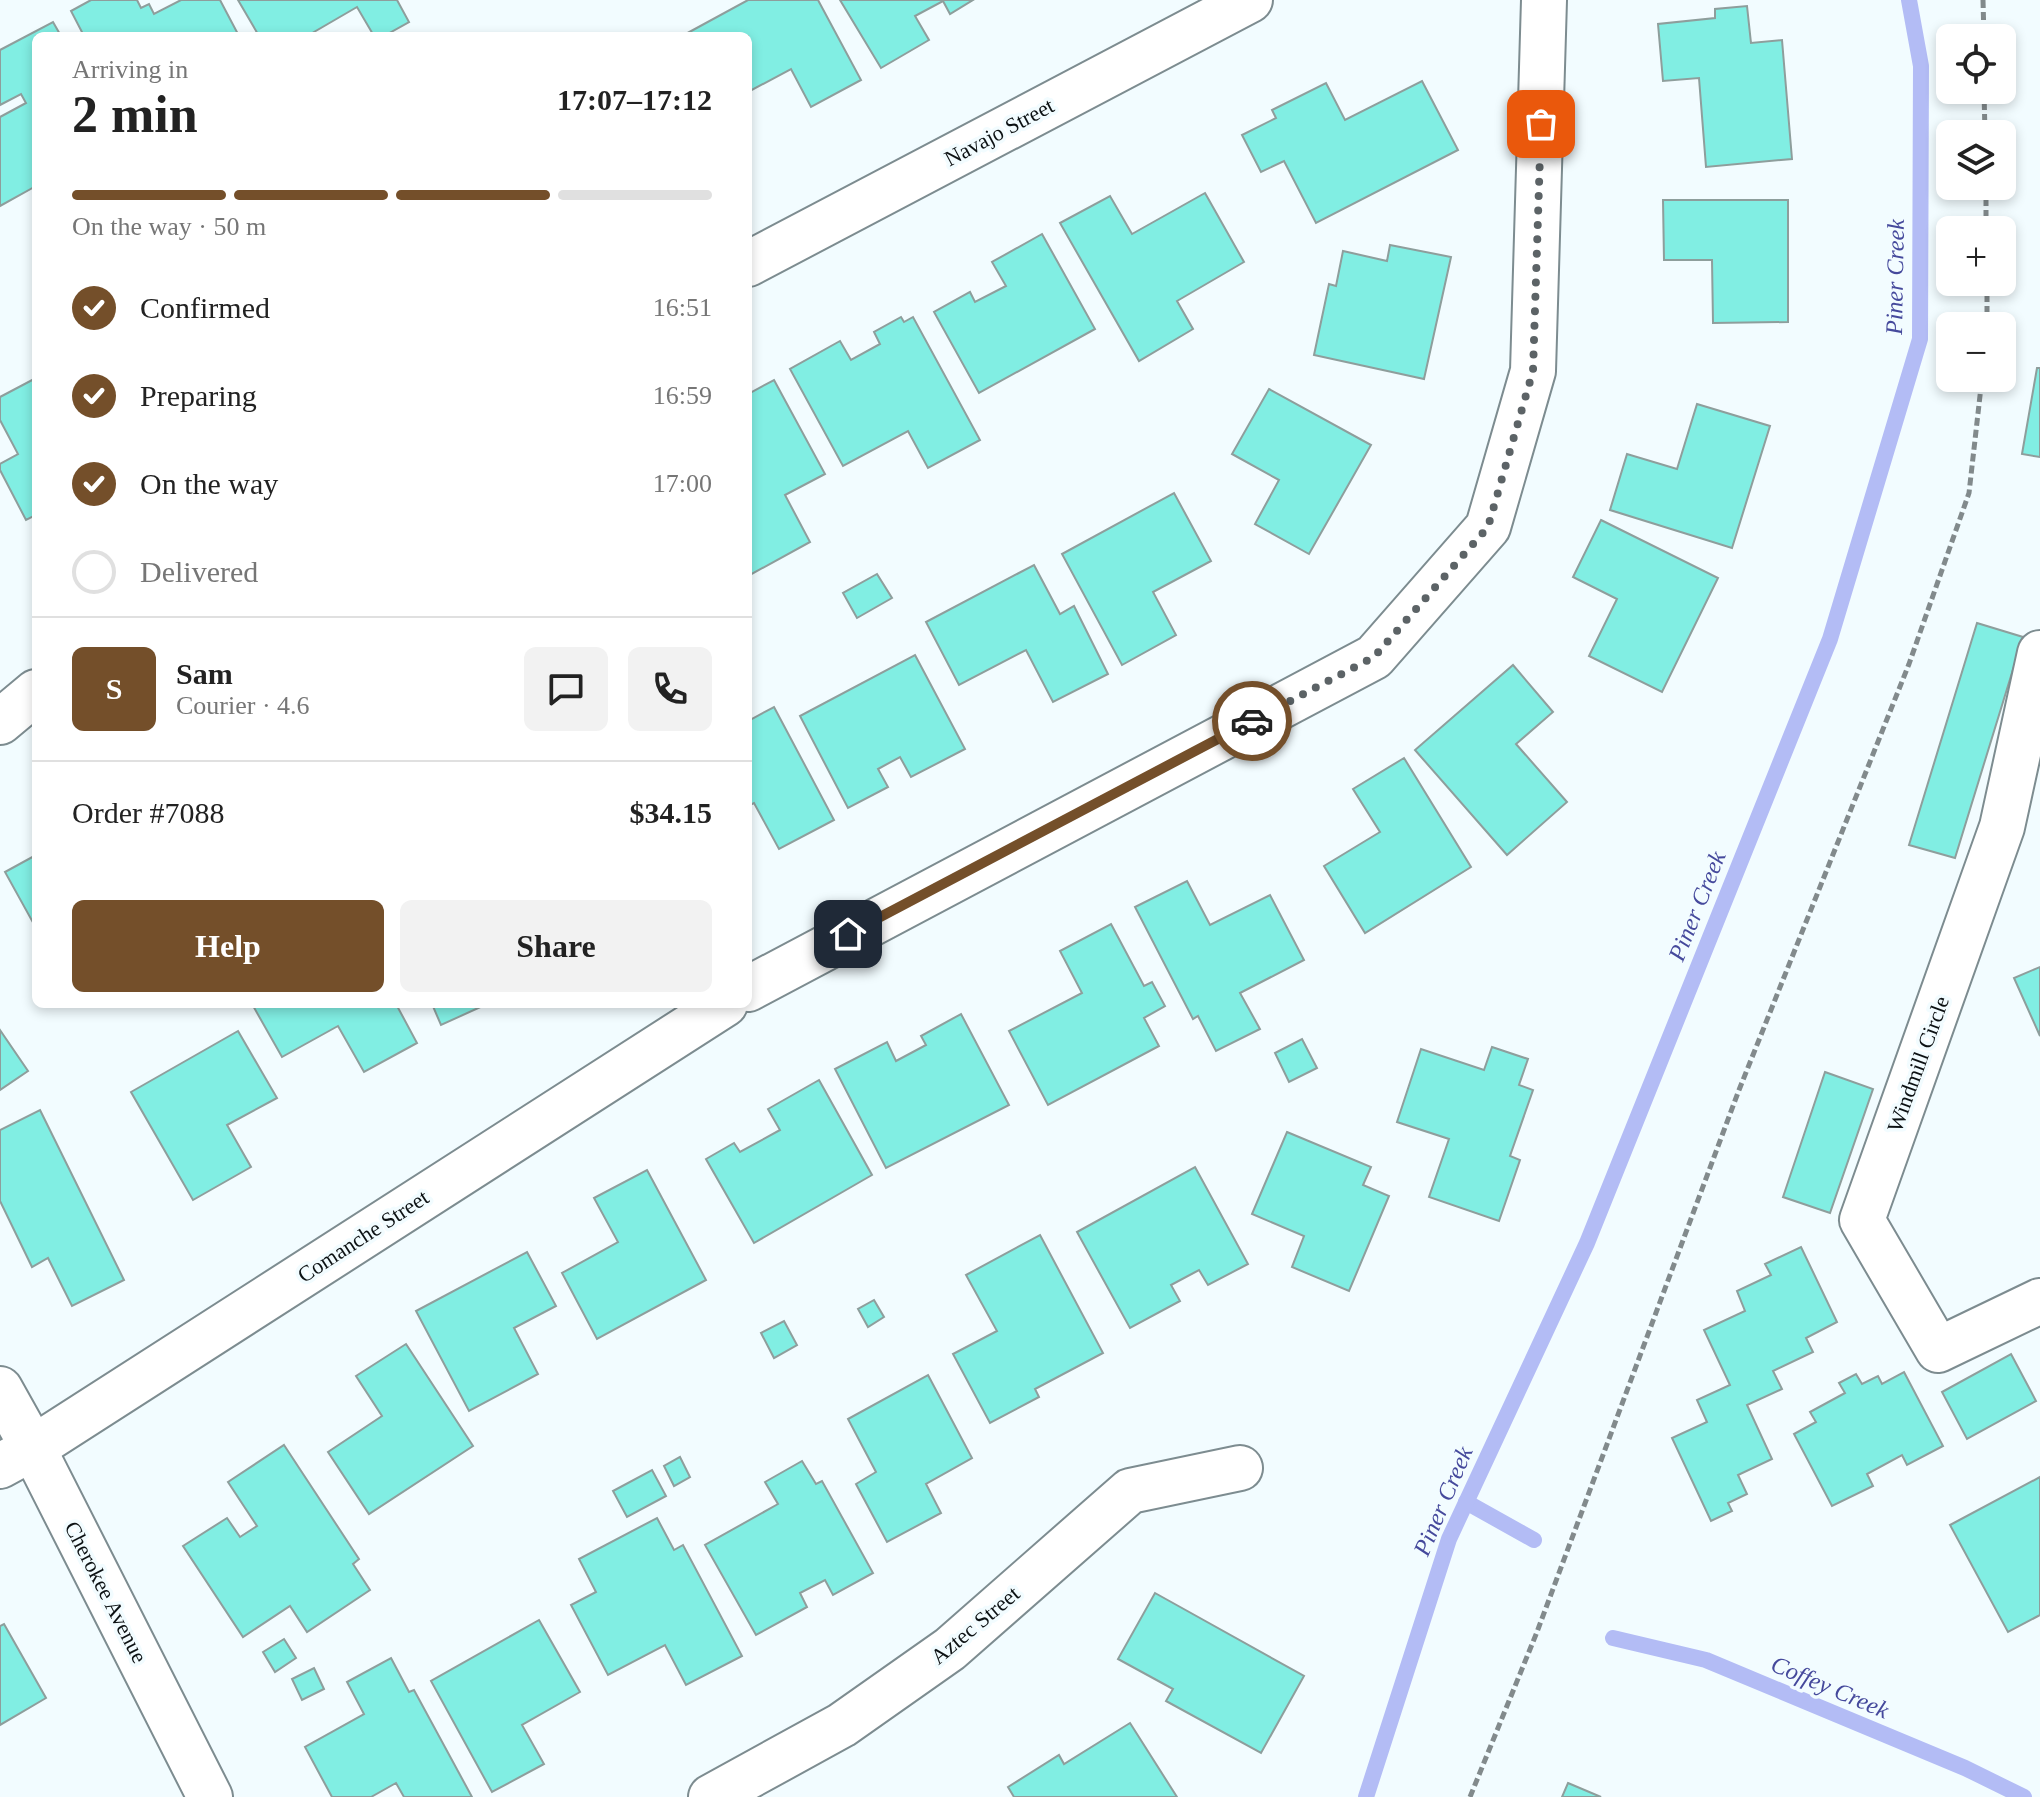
<!DOCTYPE html>
<meta charset="utf-8">
<style>
body{margin:0;font-family:Georgia,serif;background:#f2f2f2;color:#222;height:100vh;display:flex;flex-direction:column;font-size:30px;white-space:nowrap}
*{box-sizing:border-box;margin:0}
p{font-size:26px;color:#767676}
.icon{flex:none;width:44px;height:44px;fill:none;stroke:currentColor;stroke-width:2;stroke-linecap:round;stroke-linejoin:round}
.map{position:relative;flex:1;overflow:hidden}
.panel{position:absolute;left:32px;top:32px;width:720px;height:976px;display:flex;flex-direction:column;background:#fff;border-radius:12px;box-shadow:0 4px 12px #0003}
.panel>*{flex:none}
.tools{position:absolute;left:1936px;top:24px;display:grid;gap:16px}
.tools a{display:grid;place-items:center;width:80px;height:80px;border-radius:12px;background:#fff;box-shadow:0 4px 12px #0003;font-size:40px}
.pin{position:absolute;display:grid;place-items:center;width:68px;height:68px;color:#fff;margin:-34px;border-radius:16px;box-shadow:0 4px 12px #0006}
.courier{position:absolute;display:grid;place-items:center;width:80px;height:80px;margin:-40px;border:6px solid #744f2a;border-radius:50%;background:#fff;color:#222;box-shadow:0 2px 10px #0007}
.headline em{font-style:normal;font-weight:700}
.headline div{display:flex;flex-direction:column-reverse}
.headline{display:flex;align-items:center;justify-content:space-between;height:136px;padding:0 40px}
h1{font-size:52px;font-weight:700;line-height:60px}
.bar{display:grid;grid-template-columns:repeat(4,1fr);gap:12px 8px;align-content:center;height:96px;padding:0 40px}
.bar i{height:10px;border-radius:6px;background:#e0e0e0}
.bar .active{background:#744f2a}
.bar p{grid-column:span 4}
.line{display:flex;align-items:center;gap:20px;padding:0 40px;border-top:2px solid #e0e0e0}
.line div{flex:1}
.round{display:grid;place-items:center;flex:none;width:84px;height:84px;border-radius:12px;background:#f2f2f2}
ol{padding:0 40px;list-style:none}
li{display:flex;align-items:center;gap:24px;height:88px}
li p{margin-inline-start:auto}
li .icon{padding:8px;border-radius:50%;background:#744f2a;color:#fff;stroke-width:4}
li:last-child{color:#767676}
li i{width:44px;height:44px;border:4px solid #e0e0e0;border-radius:50%}
.button{display:flex;gap:16px;margin-top:auto;padding:16px 40px}
.button a{flex:1;height:92px;border-radius:12px;background:#744f2a;color:#fff;font-size:32px;font-weight:700;line-height:92px;text-align:center}
.button a+a{background:#f2f2f2;color:#222}
.map>svg:first-child{display:block}
</style>
<div class="map">
<svg width="2040" height="1797" viewBox="0 0 2040 1797">
<rect width="100%" height="100%" fill="#f2fcff"/>
<g fill="none" stroke-linecap="round" stroke-linejoin="round">
<g stroke="#b3bcf5" stroke-width="16">
<path d="M1466,1502L1534,1540"/>
<path d="M1613,1638L1706,1660L1965,1768L2024,1797"/>
<path d="M1366,1797L1449,1539L1587,1243L1830,639L1920,339L1921,66L1909,0"/>
</g>
</g>
<g fill="#81eee3" stroke="#8e9e9c" stroke-width="2">
<path d="M91,0H137L141,8L149,4L154,14L181,0H220L239,36H84L71,11Z"/>
<path d="M238,0H397L409,22L384,36H374L357,7L307,36H259Z"/>
<path d="M748,0H818L861,80L811,107L791,69L748,92V36H682Z"/>
<path d="M840,0H973L950,14L943,1L915,16L929,40L881,68Z"/>
<path d="M1747,6L1751,43L1782,40L1792,159L1706,167L1699,78L1663,81L1658,24L1715,18V9Z"/>
<path d="M53,22L61,36H36V186L0,206V117L26,103L21,94L0,105V50Z"/>
<path d="M1422,81L1458,150L1316,223L1284,161L1261,172L1242,135L1276,118L1272,110L1326,83L1345,120Z"/>
<path d="M1205,193L1244,262L1177,301L1193,329L1139,361L1060,223L1110,196L1132,234Z"/>
<path d="M1663,200H1788V322L1713,323L1712,260H1664Z"/>
<path d="M1042,234L1095,329L979,393L934,312L970,292L975,302L1006,286L992,262Z"/>
<path d="M1390,245L1451,257L1424,379L1314,355L1329,284L1336,286L1343,251L1387,261Z"/>
<path d="M901,317L904,322L913,317L980,440L928,468L908,431L843,466L790,369L840,341L851,360L880,344L874,332Z"/>
<path d="M2037,368H2040V457L2022,454Z"/>
<path d="M36,378V515L26,520L0,470V464L18,454L0,420V397Z"/>
<path d="M774,380L825,474L785,495L810,542L748,576V394Z"/>
<path d="M1269,389L1371,445L1309,554L1255,524L1279,480L1232,454Z"/>
<path d="M1697,404L1770,426L1732,548L1610,510L1627,454L1677,469Z"/>
<path d="M1174,493L1211,561L1153,592L1176,635L1122,665L1062,554Z"/>
<path d="M1601,520L1718,578L1662,692L1589,656L1617,599L1573,577Z"/>
<path d="M1034,565L1060,614L1074,606L1108,674L1053,702L1026,650L959,685L926,622Z"/>
<path d="M877,574L892,598L857,618L843,593Z"/>
<path d="M1977,623L2023,637L1955,858L1909,845Z"/>
<path d="M915,655L965,749L911,777L900,757L878,769L888,787L848,808L800,716Z"/>
<path d="M1513,665L1553,712L1516,744L1567,802L1507,855L1415,750Z"/>
<path d="M774,707L834,820L779,849L754,803L748,806V721Z"/>
<path d="M1404,758L1471,867L1365,933L1324,866L1380,832L1353,789Z"/>
<path d="M36,855V928L5,872Z"/>
<path d="M1187,881L1210,925L1270,895L1304,960L1240,993L1260,1029L1216,1051L1198,1016L1193,1019L1135,907Z"/>
<path d="M1111,924L1144,986L1152,982L1165,1006L1144,1018L1159,1046L1048,1105L1009,1031L1082,993L1060,951Z"/>
<path d="M2040,967V1036L2014,978Z"/>
<path d="M252,1004H396L417,1043L364,1072L338,1026L282,1057Z"/>
<path d="M432,1004H487L441,1025Z"/>
<path d="M961,1014L1009,1105L886,1168L835,1069L887,1042L896,1061L926,1045L921,1036Z"/>
<path d="M0,1030L28,1071L0,1090Z"/>
<path d="M238,1031L277,1098L227,1125L251,1167L193,1200L131,1092Z"/>
<path d="M1302,1039L1317,1068L1289,1082L1275,1053Z"/>
<path d="M1492,1047L1528,1059L1519,1085L1533,1090L1510,1156L1520,1160L1499,1221L1429,1197L1449,1139L1397,1122L1421,1049L1484,1070Z"/>
<path d="M1825,1072L1873,1089L1830,1213L1783,1197Z"/>
<path d="M819,1080L872,1175L754,1243L706,1159L734,1143L740,1152L780,1130L768,1109Z"/>
<path d="M40,1110L124,1280L72,1306L48,1258L32,1267L0,1201V1130Z"/>
<path d="M1287,1132L1371,1167L1363,1185L1389,1196L1349,1291L1292,1267L1304,1236L1252,1214Z"/>
<path d="M1195,1167L1248,1264L1208,1285L1199,1270L1171,1285L1180,1301L1130,1328L1077,1232Z"/>
<path d="M647,1170L706,1280L597,1339L562,1273L618,1242L594,1198Z"/>
<path d="M1040,1235L1103,1353L1035,1389L1039,1397L990,1423L953,1354L997,1331L966,1275Z"/>
<path d="M1801,1247L1837,1322L1806,1338L1813,1352L1773,1371L1782,1389L1747,1405L1772,1459L1738,1475L1747,1494L1728,1503L1732,1511L1711,1521L1672,1438L1707,1422L1697,1400L1730,1385L1704,1330L1745,1311L1737,1291L1771,1275L1765,1264Z"/>
<path d="M527,1252L556,1306L514,1328L538,1374L469,1411L416,1311Z"/>
<path d="M874,1300L884,1317L868,1327L858,1309Z"/>
<path d="M784,1321L797,1345L774,1358L761,1333Z"/>
<path d="M406,1344L473,1446L369,1514L328,1452L382,1416L356,1376Z"/>
<path d="M2011,1354L2036,1401L1967,1439L1942,1392Z"/>
<path d="M1904,1372L1943,1446L1907,1465L1902,1455L1867,1474L1873,1486L1832,1506L1794,1434L1816,1422L1810,1412L1845,1393L1839,1383L1856,1374L1862,1384L1878,1376L1882,1384Z"/>
<path d="M928,1375L972,1458L926,1484L941,1513L887,1542L856,1484L876,1472L848,1419Z"/>
<path d="M284,1445L359,1559L353,1564L370,1590L307,1632L290,1606L243,1637L183,1546L227,1518L240,1537L257,1526L228,1482Z"/>
<path d="M680,1457L690,1477L674,1486L664,1466Z"/>
<path d="M802,1461L816,1484L822,1481L873,1573L833,1595L825,1580L800,1593L807,1607L756,1635L705,1545L778,1504L765,1482Z"/>
<path d="M652,1470L666,1496L627,1517L613,1491Z"/>
<path d="M2040,1477V1615L2008,1632L1950,1525Z"/>
<path d="M657,1518L674,1550L683,1545L742,1656L686,1685L665,1645L608,1675L571,1605L596,1592L579,1559Z"/>
<path d="M1155,1593L1304,1676L1261,1753L1166,1701L1173,1689L1118,1659Z"/>
<path d="M539,1620L580,1692L522,1725L544,1764L492,1792L431,1681Z"/>
<path d="M4,1624L46,1698L0,1725V1626Z"/>
<path d="M284,1639L296,1658L275,1672L263,1652Z"/>
<path d="M391,1658L409,1692L414,1690L472,1797H404L396,1783L371,1797H332L305,1747L364,1714L347,1682Z"/>
<path d="M314,1668L324,1689L302,1700L292,1679Z"/>
<path d="M1130,1723L1177,1797H1014L1008,1787L1059,1755L1064,1764Z"/>
<path d="M1568,1783L1601,1797H1562Z"/>
</g>
<g fill="none" stroke-linecap="round" stroke-linejoin="round">
<g stroke="#7d8c90" stroke-width="48">
<g id="street">
<path d="M748,264L1250,0"/>
<path d="M2040,653L2002,827L1862,1220L1938,1350L2040,1301"/>
<path d="M0,722L36,692"/>
<path d="M748,989L1374,657L1488,527L1533,371L1544,0"/>
<path d="M0,1389L33,1448L210,1797"/>
<path d="M0,1466L33,1448L725,1004"/>
<path d="M711,1797L842,1725L950,1649L1130,1491L1240,1468"/>
</g>
</g>
<g stroke="#828a8c" stroke-width="5" stroke-dasharray="8 4" stroke-linecap="butt">
<path d="M1983,0L1984,38"/>
<path d="M1984,90L1985,134"/>
<path d="M1986,186V230"/>
<path d="M1987,282V326"/>
<path d="M1470,1797L1537,1632L1739,1090L1909,664L1969,493L1982,378"/>
</g>
<use href="#street" stroke="#fff" stroke-width="44"/>
</g>
<g fill="none" stroke-linecap="round" stroke-linejoin="round">
<path stroke="#5c6366" stroke-width="8" stroke-dasharray="0 14.4" d="M1252,721L1374,657L1488,527L1533,371L1541,124"/>
<path stroke="#744f2a" stroke-width="10" d="M848,934L1252,721"/>
</g>
<g text-anchor="middle" dominant-baseline="central" stroke-width="7" stroke-linejoin="round" paint-order="stroke">
<g font-size="22" fill="#0c1113" stroke="#f2fcff">
<text transform="translate(999 132) rotate(-28)">Navajo Street</text>
<text transform="translate(1918 1064) rotate(-70)">Windmill Circle</text>
<text transform="translate(363 1236) rotate(-33)">Comanche Street</text>
<text transform="translate(106 1592) rotate(63)">Cherokee Avenue</text>
<text transform="translate(975 1625) rotate(-40)">Aztec Street</text>
</g>
<g font-size="24" font-style="italic" fill="#45499c" stroke="#f2fcff">
<text transform="translate(1895 277) rotate(-89)">Piner Creek</text>
<text transform="translate(1697 906) rotate(-68)">Piner Creek</text>
<text transform="translate(1443 1501) rotate(-67)">Piner Creek</text>
<text transform="translate(1830 1687) rotate(23)">Coffey Creek</text>
</g>
</g>
</svg>
<div class="tools">
<a><svg class="icon" aria-label="locate" viewBox="0 0 24 24"><circle cx="12" cy="12" r="6"/><path d="M12 2v4M12 18v4M2 12h4M18 12h4"/></svg></a>
<a><svg class="icon" aria-label="layers" viewBox="0 0 24 24"><path d="M12 4l9 5-9 5-9-5zM3 14l9 5 9-5"/></svg></a>
<a>+</a>
<a>−</a>
</div>
<div class="pin" style="left:1541px;top:124px;background:#ea580c"><svg class="icon" aria-label="bag" viewBox="0 0 24 24"><path d="M5 8h14l-1 12H6zM9 8a3 3 0 0 1 6 0"/></svg></div>
<div class="pin" style="left:848px;top:934px;background:#1f2937"><svg class="icon" aria-label="home" viewBox="0 0 24 24"><path d="M3 11l9-7 9 7M6 9v11h12V9"/></svg></div>
<div class="courier" style="left:1252px;top:721px"><svg class="icon" aria-label="car" viewBox="0 0 24 24"><path d="M5 17H2v-5l4-1 3-4h7l3 4 3 1v5h-3M9 17h6M6 11h13"/><circle cx="7" cy="17" r="2"/><circle cx="17" cy="17" r="2"/></svg></div>
<section class="panel">
<div class="headline"><div><h1>2 min</h1><p>Arriving in</p></div><em>17:07–17:12</em></div>
<div class="bar"><i class="active"></i><i class="active"></i><i class="active"></i><i></i><p>On the way · 50 m</p></div>
<ol>
<li><svg class="icon" aria-label="check" viewBox="0 0 24 24"><path d="M5 12l5 5 9-10"/></svg>Confirmed<p>16:51</p></li>
<li><svg class="icon" aria-label="check" viewBox="0 0 24 24"><path d="M5 12l5 5 9-10"/></svg>Preparing<p>16:59</p></li>
<li><svg class="icon" aria-label="check" viewBox="0 0 24 24"><path d="M5 12l5 5 9-10"/></svg>On the way<p>17:00</p></li>
<li><i></i>Delivered</li>
</ol>
<div class="line" style="height:144px"><b class="round" style="background:#744f2a;color:#fff">S</b><div><b>Sam</b><p>Courier · 4.6</p></div><a class="round"><svg class="icon" aria-label="chat" viewBox="0 0 24 24"><path d="M4 5h16v11H9l-5 4z"/></svg></a><a class="round"><svg class="icon" aria-label="phone" viewBox="0 0 24 24"><path d="M5 4h4l2 5-3 2q2 4 5 5l2-3 5 2v4C11 20 4 13 5 4z"/></svg></a></div>
<div class="line" style="height:104px"><div>Order #7088</div><b>$34.15</b></div>
<div class="button"><a>Help</a><a>Share</a></div>
</section>
</div>
